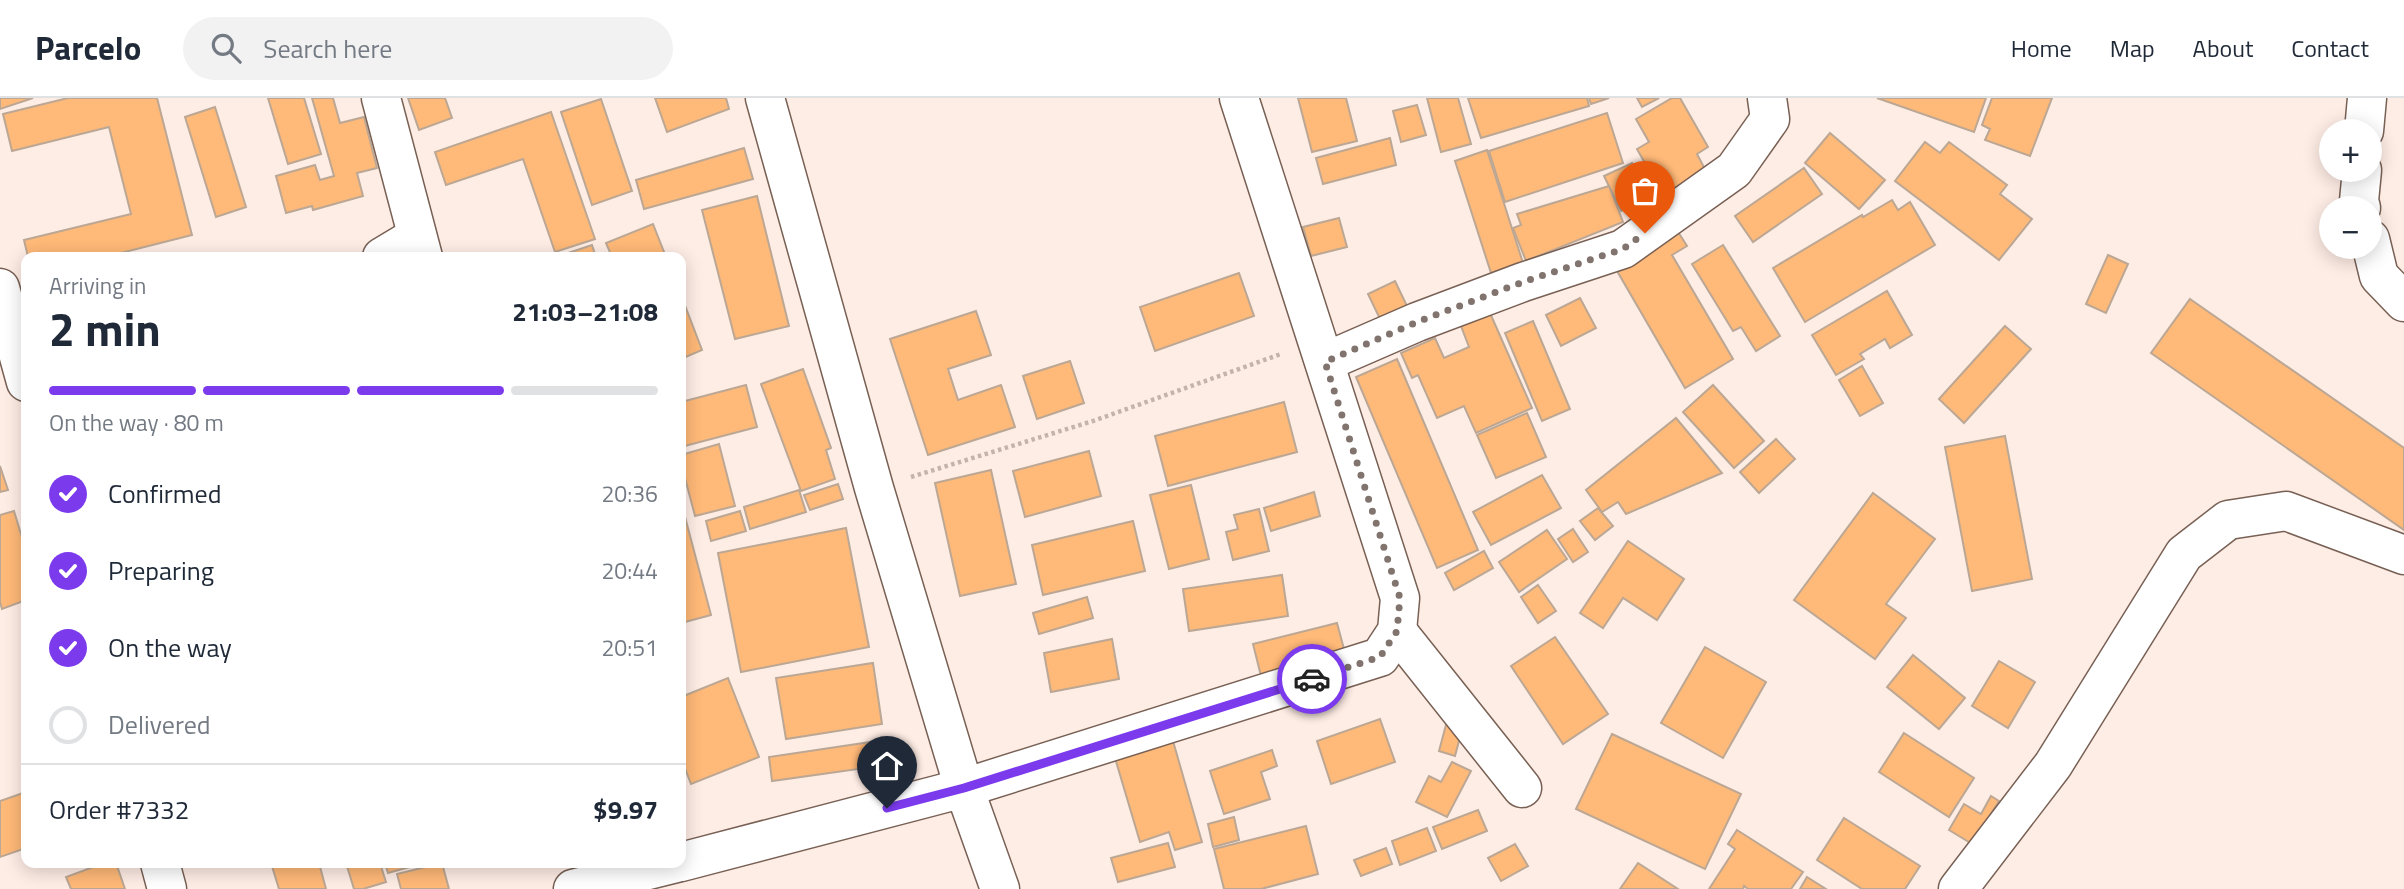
<!DOCTYPE html>
<meta charset="utf-8">
<style>
body{margin:0;font-family:"Titillium Web",sans-serif;background:#f2f2f3;color:#1f2937;height:100vh;display:flex;flex-direction:column;font-size:26px;white-space:nowrap}
*{box-sizing:border-box;margin:0}
p{font-size:23px;color:#747a83}
.icon{flex:none;width:38px;height:38px;fill:none;stroke:currentColor;stroke-width:2;stroke-linecap:round;stroke-linejoin:round}
.map{position:relative;flex:1;overflow:hidden}
.side{position:absolute;left:21px;top:154px;width:665px;height:616px;display:flex;flex-direction:column;background:#fff;border-radius:14px;box-shadow:0 4px 18px #0003}
.side>*{flex:none}
.buttons{position:absolute;left:2319px;top:21px;display:grid;gap:14px}
.buttons a{display:grid;place-items:center;width:63px;height:63px;border-radius:50%;background:#fff;box-shadow:0 4px 18px #0003;font-size:35px}
.pin{position:absolute;display:grid;place-items:center;width:60px;height:60px;color:#fff;margin:-72px -30px;border-radius:50% 50% 50% 0;rotate:-45deg;box-shadow:0 0 7px #0007}
.pin .icon{rotate:45deg}
.courier{position:absolute;display:grid;place-items:center;width:70px;height:70px;margin:-35px;border:5px solid #7c3aed;border-radius:50%;background:#fff;color:#222;box-shadow:0 2px 9px #0007}
.summary em{font-style:normal;font-weight:700}
.summary div{display:flex;flex-direction:column-reverse}
.summary{display:flex;align-items:center;justify-content:space-between;height:119px;padding:0 28px}
h1{font-size:46px;font-weight:700;line-height:52px}
.bar{display:grid;grid-template-columns:repeat(4,1fr);gap:10px 7px;align-content:center;height:84px;padding:0 28px}
.bar i{height:9px;border-radius:5px;background:#e0e1e3}
.bar .active{background:#7c3aed}
.bar p{grid-column:span 4}
.line{display:flex;align-items:center;gap:18px;padding:0 28px;border-top:2px solid #e0e1e3}
.line div{flex:1}
ol{padding:0 28px;list-style:none}
li{display:flex;align-items:center;gap:21px;height:77px}
li p{margin-inline-start:auto}
li .icon{padding:7px;border-radius:50%;background:#7c3aed;color:#fff;stroke-width:4}
li:last-child{color:#747a83}
li i{width:38px;height:38px;border:4px solid #e0e1e3;border-radius:50%}
header{display:flex;align-items:center;gap:42px;box-sizing:border-box;height:98px;padding:0 35px;background:#fff;border-bottom:2px solid #e0e1e3}
header strong{font-size:33px}
nav{display:flex;gap:38px;margin-inline-start:auto;font-size:24px}
.search{width:490px;height:63px;background:#f2f2f3;display:flex;align-items:center;gap:18px;box-sizing:border-box;padding:0 24px;border-radius:38px;color:#747a83;font-size:26px}
.map>svg:first-child{display:block}
</style>
<header>
<strong>Parcelo</strong>
<div class="search"><svg class="icon" aria-label="search" viewBox="0 0 24 24"><circle cx="10" cy="10" r="6"/><path d="M15 15l6 6"/></svg>Search here</div>
<nav><a>Home</a><a>Map</a><a>About</a><a>Contact</a></nav>
</header>
<div class="map">
<svg width="2404" height="791" viewBox="0 0 2404 791">
<rect width="100%" height="100%" fill="#feede5"/>
<g fill="#ffb978" stroke="#bca794" stroke-width="2">
<path d="M0,0H33L0,11Z"/>
<path d="M68,0H157L192,137L105,159H28L24,142L131,116L109,29L12,53L3,16Z"/>
<path d="M268,0H304L321,56L288,66Z"/>
<path d="M312,0H333L340,25L364,19L377,70L357,75L363,98L313,112L312,108L286,115L276,78L315,67L320,82L334,78Z"/>
<path d="M408,0H445L452,20L419,32Z"/>
<path d="M655,0H726L729,11L667,34Z"/>
<path d="M1298,0H1346L1357,43L1312,54Z"/>
<path d="M1427,0H1458L1471,46L1441,54Z"/>
<path d="M1468,0H1587L1589,8L1481,40Z"/>
<path d="M1589,0H1609L1591,6Z"/>
<path d="M1637,0H1659L1642,9Z"/>
<path d="M1672,0H1680L1708,49L1697,56L1706,73L1663,97L1637,51L1649,44L1636,21Z"/>
<path d="M1877,0H1986L1974,34Z"/>
<path d="M1992,0H2052L2030,58L1985,42L1990,31L1982,27Z"/>
<path d="M601,1L632,93L592,107L561,14Z"/>
<path d="M1417,7L1426,37L1401,44L1393,13Z"/>
<path d="M215,9L246,109L216,119L185,19Z"/>
<path d="M551,14L595,141L555,154L523,61L446,87L435,54Z"/>
<path d="M1607,15L1623,65L1505,104L1489,53Z"/>
<path d="M1830,35L1885,82L1859,111L1805,65Z"/>
<path d="M1390,40L1396,67L1323,86L1316,60Z"/>
<path d="M1925,44L1940,55L1949,44L2007,87L2000,96L2032,121L1999,162L1895,83Z"/>
<path d="M744,50L753,81L644,111L636,82Z"/>
<path d="M1487,52L1523,165L1491,175L1455,63Z"/>
<path d="M1632,65L1649,100L1621,113L1604,78Z"/>
<path d="M1804,70L1822,96L1753,144L1735,118Z"/>
<path d="M1609,88L1623,124L1526,163L1513,130L1521,127L1517,116Z"/>
<path d="M757,98L789,228L735,241L702,112Z"/>
<path d="M1892,102L1898,112L1910,104L1935,147L1805,224L1773,170L1862,117L1863,119Z"/>
<path d="M1339,120L1347,149L1311,158L1303,129Z"/>
<path d="M653,126L666,159H612L606,145Z"/>
<path d="M1675,129L1687,148L1672,157L1733,261L1685,290L1613,166Z"/>
<path d="M592,147L596,159H556Z"/>
<path d="M1723,147L1780,238L1756,253L1741,229L1733,233L1692,166Z"/>
<path d="M2108,157L2128,166L2106,215L2086,206Z"/>
<path d="M1239,175L1254,218L1155,253L1140,209Z"/>
<path d="M1395,183L1407,208L1380,221L1368,196Z"/>
<path d="M1887,193L1912,237L1890,250L1885,241L1860,256L1864,261L1836,277L1812,237Z"/>
<path d="M681,197L702,252L681,261Z"/>
<path d="M1580,200L1596,230L1561,248L1546,217Z"/>
<path d="M2190,201L2404,350V432L2151,255Z"/>
<path d="M976,213L991,257L948,271L958,302L1001,287L1015,329L928,357L890,241Z"/>
<path d="M1490,215L1532,310L1476,335L1464,308L1437,320L1418,277L1412,280L1401,255L1435,240L1444,260L1469,249L1461,228Z"/>
<path d="M1533,223L1570,311L1542,323L1505,235Z"/>
<path d="M2005,228L2031,251L1964,325L1939,301Z"/>
<path d="M1397,261L1478,452L1437,470L1356,279Z"/>
<path d="M1070,263L1084,305L1037,321L1023,278Z"/>
<path d="M1862,268L1883,305L1860,318L1839,282Z"/>
<path d="M803,271L831,350L826,352L835,381L801,393L761,286Z"/>
<path d="M746,287L757,329L681,349V304Z"/>
<path d="M1713,287L1764,343L1734,370L1683,314Z"/>
<path d="M1284,304L1297,354L1168,388L1155,338Z"/>
<path d="M1527,315L1546,359L1496,380L1477,337Z"/>
<path d="M1676,320L1722,375L1626,416L1618,404L1602,414L1586,392Z"/>
<path d="M2005,338L2032,481L1972,493L1945,349Z"/>
<path d="M1776,341L1795,361L1759,395L1740,374Z"/>
<path d="M719,346L735,408L695,418L681,365V357Z"/>
<path d="M1089,353L1101,398L1025,419L1013,373Z"/>
<path d="M0,368L8,392L0,394Z"/>
<path d="M991,372L1016,486L960,498L935,385Z"/>
<path d="M1542,377L1561,410L1491,447L1473,414Z"/>
<path d="M838,386L843,401L810,412L804,397Z"/>
<path d="M1191,387L1209,461L1169,471L1150,397Z"/>
<path d="M799,392L806,414L750,431L744,409Z"/>
<path d="M1314,394L1320,418L1271,433L1264,410Z"/>
<path d="M1873,395L1935,441L1886,506L1906,520L1875,561L1794,502Z"/>
<path d="M1598,410L1613,428L1595,442L1580,423Z"/>
<path d="M1259,411L1269,453L1233,462L1226,434L1238,431L1234,417Z"/>
<path d="M14,413L26,453V502L2,511L0,504V417Z"/>
<path d="M740,413L746,433L711,443L706,423Z"/>
<path d="M684,415L711,517L685,524L681,509V416Z"/>
<path d="M1133,423L1145,473L1043,497L1032,447Z"/>
<path d="M846,430L869,549L741,574L718,455Z"/>
<path d="M1573,431L1588,454L1573,464L1558,441Z"/>
<path d="M1547,432L1567,461L1519,494L1499,464Z"/>
<path d="M1628,443L1684,481L1657,522L1623,500L1603,530L1580,515Z"/>
<path d="M1484,453L1493,470L1454,492L1445,475Z"/>
<path d="M1282,477L1288,518L1189,533L1183,491Z"/>
<path d="M1538,487L1556,513L1538,525L1521,499Z"/>
<path d="M1087,499L1093,520L1039,536L1033,515Z"/>
<path d="M1337,525L1344,551L1313,559L1315,565L1261,578L1253,546Z"/>
<path d="M1555,539L1608,616L1563,646L1511,568Z"/>
<path d="M1112,541L1119,581L1051,594L1044,555Z"/>
<path d="M1705,549L1766,584L1723,660L1661,625Z"/>
<path d="M1913,557L1965,600L1939,631L1887,589Z"/>
<path d="M1999,563L2035,584L2008,630L1972,608Z"/>
<path d="M873,565L882,626L786,641L776,580Z"/>
<path d="M728,580L759,659L691,686L681,660V599Z"/>
<path d="M1380,621L1395,664L1331,686L1317,643Z"/>
<path d="M1447,623L1463,628L1455,658L1439,653Z"/>
<path d="M1904,635L1974,680L1949,719L1879,674Z"/>
<path d="M1612,636L1741,696L1705,771L1576,711Z"/>
<path d="M884,642L887,667L772,683L769,659Z"/>
<path d="M1173,643L1202,744L1175,752L1169,734L1140,744L1115,660Z"/>
<path d="M1272,652L1277,668L1261,674L1270,701L1224,716L1210,673Z"/>
<path d="M1452,664L1471,673L1447,719L1416,704L1429,678L1441,684Z"/>
<path d="M26,694V750L0,759V703Z"/>
<path d="M1991,698L1999,703L1972,746L1949,732L1964,706L1981,716Z"/>
<path d="M1478,712L1487,733L1442,751L1433,729Z"/>
<path d="M1234,719L1239,742L1213,749L1208,726Z"/>
<path d="M1844,720L1920,768L1905,791H1862L1817,762Z"/>
<path d="M1306,728L1318,776L1261,791H1224L1214,751Z"/>
<path d="M1427,730L1436,753L1400,767L1392,743Z"/>
<path d="M1737,732L1803,774L1791,791H1748L1744,788L1743,791H1709L1735,751L1728,746Z"/>
<path d="M1168,745L1175,769L1118,784L1111,760Z"/>
<path d="M1515,746L1528,768L1501,783L1488,760Z"/>
<path d="M1386,750L1392,766L1361,778L1354,762Z"/>
<path d="M104,765H116L125,791H71L66,779Z"/>
<path d="M271,765H319L326,791H279Z"/>
<path d="M346,765H380L386,784L363,791H354Z"/>
<path d="M385,765H424L388,775Z"/>
<path d="M442,765L449,791H401L397,776Z"/>
<path d="M1638,765L1678,791H1620Z"/>
<path d="M1807,779L1826,791H1800Z"/>
</g>
<g fill="none" stroke-linecap="round" stroke-linejoin="round">
<g stroke="#786054" stroke-width="41">
<g id="street">
<path d="M381,0L423,159"/>
<path d="M765,0L874,390L964,690L1380,559L1397,533L1400,500L1239,0"/>
<path d="M2364,33L2367,0"/>
<path d="M2361,110L2359,103L2362,72"/>
<path d="M2370,141L2379,178L2404,204"/>
<path d="M382,159L417,138"/>
<path d="M0,190L26,284"/>
<path d="M1325,264L1417,224L1523,184L1623,151L1734,72L1770,21L1767,0"/>
<path d="M1397,533L1522,690"/>
<path d="M681,764L964,690L1000,791"/>
<path d="M160,765L167,791"/>
<path d="M573,791L676,765"/>
<path d="M1958,791L2053,667L2184,456L2228,422L2286,413L2404,457"/>
</g>
</g>
<path stroke="#c2b3ac" stroke-width="4.5" stroke-dasharray="3.5 3.5" stroke-linecap="butt" d="M911,379L1093,323L1281,256"/>
<use href="#street" stroke="#fff" stroke-width="38"/>
</g>
<g fill="none" stroke-linecap="round" stroke-linejoin="round">
<path stroke="#81736d" stroke-width="7" stroke-dasharray="0 12.6" d="M1312,581L1380,559L1397,533L1400,500L1325,264L1417,224L1523,184L1623,151L1645,135"/>
<path stroke="#7c3aed" stroke-width="9" d="M887,710L964,690L1312,581"/>
</g>
</svg>
<div class="buttons">
<a>+</a>
<a>−</a>
</div>
<div class="pin" style="left:1645px;top:135px;background:#ea580c"><svg class="icon" aria-label="bag" viewBox="0 0 24 24"><path d="M5 8h14l-1 12H6zM9 8a3 3 0 0 1 6 0"/></svg></div>
<div class="pin" style="left:887px;top:710px;background:#1f2937"><svg class="icon" aria-label="home" viewBox="0 0 24 24"><path d="M3 11l9-7 9 7M6 9v11h12V9"/></svg></div>
<div class="courier" style="left:1312px;top:581px"><svg class="icon" aria-label="car" viewBox="0 0 24 24"><path d="M5 17H2v-5l4-1 3-4h7l3 4 3 1v5h-3M9 17h6M6 11h13"/><circle cx="7" cy="17" r="2"/><circle cx="17" cy="17" r="2"/></svg></div>
<section class="side">
<div class="summary"><div><h1>2 min</h1><p>Arriving in</p></div><em>21:03–21:08</em></div>
<div class="bar"><i class="active"></i><i class="active"></i><i class="active"></i><i></i><p>On the way · 80 m</p></div>
<ol>
<li><svg class="icon" aria-label="check" viewBox="0 0 24 24"><path d="M5 12l5 5 9-10"/></svg>Confirmed<p>20:36</p></li>
<li><svg class="icon" aria-label="check" viewBox="0 0 24 24"><path d="M5 12l5 5 9-10"/></svg>Preparing<p>20:44</p></li>
<li><svg class="icon" aria-label="check" viewBox="0 0 24 24"><path d="M5 12l5 5 9-10"/></svg>On the way<p>20:51</p></li>
<li><i></i>Delivered</li>
</ol>
<div class="line" style="height:91px"><div>Order #7332</div><b>$9.97</b></div>
</section>
</div>
